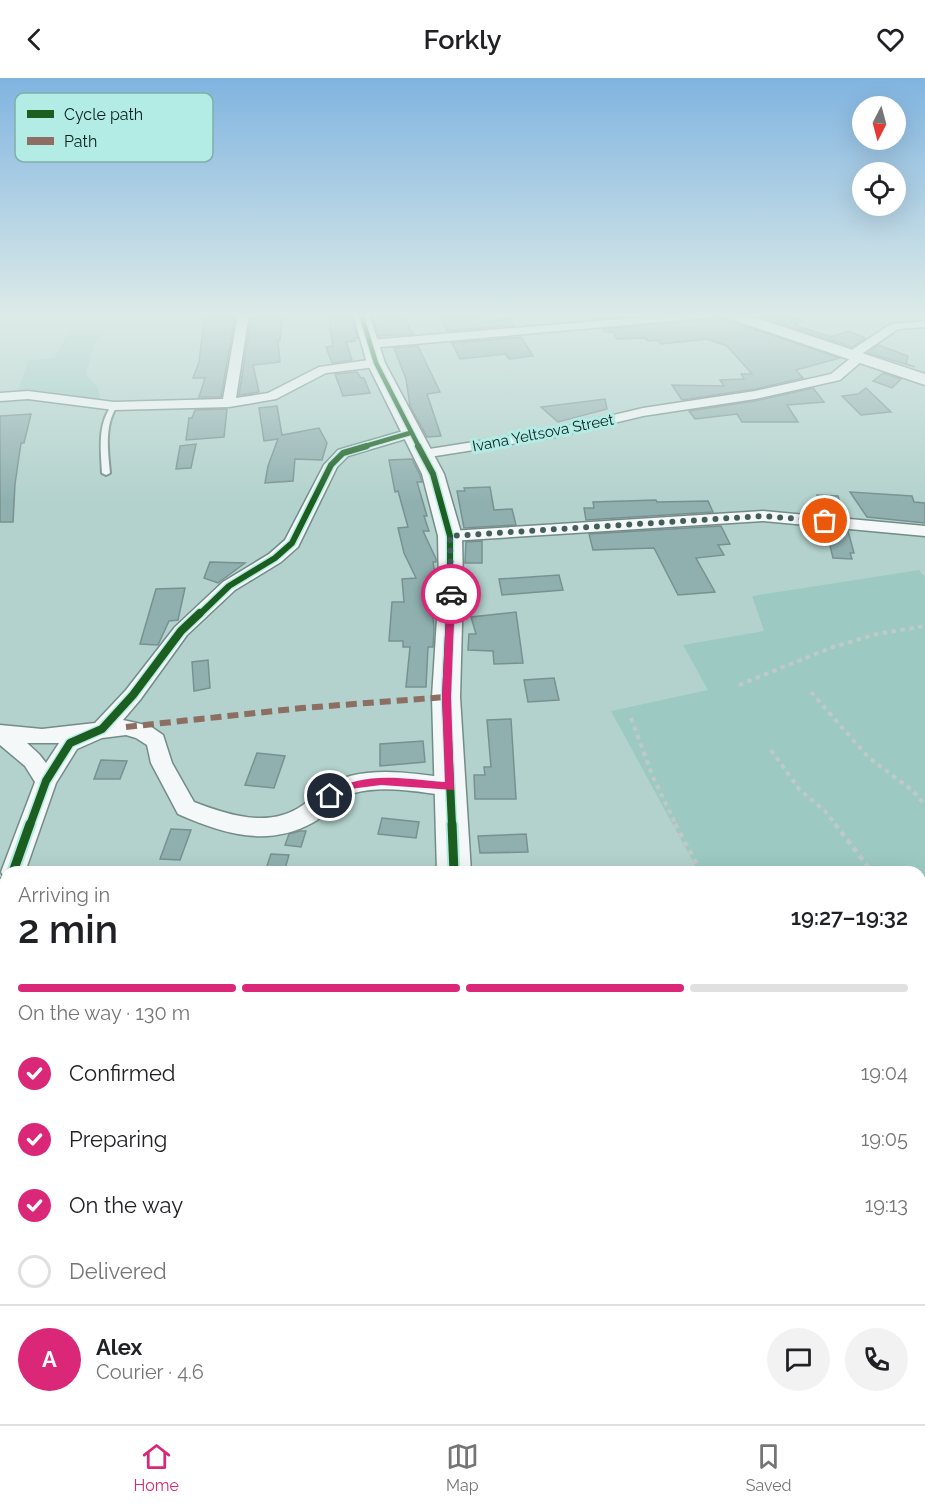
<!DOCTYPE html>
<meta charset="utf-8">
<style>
body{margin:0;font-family:Raleway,sans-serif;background:#f2f2f2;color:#202124;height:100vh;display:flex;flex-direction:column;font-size:22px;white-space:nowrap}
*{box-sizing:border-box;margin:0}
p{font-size:20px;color:#757577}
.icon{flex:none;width:33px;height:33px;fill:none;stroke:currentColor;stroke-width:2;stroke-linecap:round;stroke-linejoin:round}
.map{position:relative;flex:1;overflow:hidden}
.sheet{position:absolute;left:0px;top:788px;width:926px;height:560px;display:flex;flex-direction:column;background:#fff;border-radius:18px 18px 0 0;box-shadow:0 6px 24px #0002}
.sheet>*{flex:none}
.needle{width:39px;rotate:186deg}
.buttons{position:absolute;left:852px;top:18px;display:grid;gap:12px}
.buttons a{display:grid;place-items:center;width:54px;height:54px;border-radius:50%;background:#fff;box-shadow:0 6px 24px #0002;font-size:30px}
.pin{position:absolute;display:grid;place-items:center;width:51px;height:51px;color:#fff;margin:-26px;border:3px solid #fff;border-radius:50%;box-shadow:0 2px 6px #0007}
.courier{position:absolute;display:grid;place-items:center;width:60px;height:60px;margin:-30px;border:4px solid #db2777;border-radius:50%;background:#fff;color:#222;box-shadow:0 2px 8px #0007}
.overview em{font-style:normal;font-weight:600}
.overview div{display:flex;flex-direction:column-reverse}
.overview{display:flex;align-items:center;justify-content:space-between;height:102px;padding:0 18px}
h1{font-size:39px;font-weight:600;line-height:45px}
.bar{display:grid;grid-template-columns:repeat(4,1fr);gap:9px 6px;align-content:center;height:72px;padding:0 18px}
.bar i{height:8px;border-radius:4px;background:#e0e0e0}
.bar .active{background:#db2777}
.bar p{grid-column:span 4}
.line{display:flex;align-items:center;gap:15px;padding:0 18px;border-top:2px solid #e0e0e0}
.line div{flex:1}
.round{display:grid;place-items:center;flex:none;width:63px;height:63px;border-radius:32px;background:#f2f2f2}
ol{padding:0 18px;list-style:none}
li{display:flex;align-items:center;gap:18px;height:66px}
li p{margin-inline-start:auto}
li .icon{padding:6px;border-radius:50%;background:#db2777;color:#fff;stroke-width:4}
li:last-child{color:#757577}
li i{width:33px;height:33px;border:3px solid #e0e0e0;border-radius:50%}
header{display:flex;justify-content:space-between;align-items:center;height:78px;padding:0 18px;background:#fff;font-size:27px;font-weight:600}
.menu{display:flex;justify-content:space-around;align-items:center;height:84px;border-top:2px solid #e0e0e0;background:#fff;font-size:16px;color:#757577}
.menu a{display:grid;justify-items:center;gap:3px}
.menu .active{color:#db2777}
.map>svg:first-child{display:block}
</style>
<header><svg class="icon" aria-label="back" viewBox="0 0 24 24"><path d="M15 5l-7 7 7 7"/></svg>Forkly<svg class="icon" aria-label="heart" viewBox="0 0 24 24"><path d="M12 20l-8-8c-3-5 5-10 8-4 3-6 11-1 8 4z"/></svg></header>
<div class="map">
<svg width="925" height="1346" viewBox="0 0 925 1346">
<rect width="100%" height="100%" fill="#b3d2cd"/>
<g fill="#9ccac3">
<path d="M76,242L110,246L94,267L86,296L98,310L101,324L18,312L29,282L54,280Z"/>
<path d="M919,492L925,499V1019L920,1021V794L698,793L611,633L708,612L683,567L764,553L752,518Z"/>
</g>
<g fill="#90b0b0" stroke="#789190" stroke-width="1.5">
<path d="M205,236H229V239H235L221,319H199L205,300H193L199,284Z"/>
<path d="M328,236H351L358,260H355V263L346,264L352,282L332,285L326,269L333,268Z"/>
<path d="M371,236H403L413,256L379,258Z"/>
<path d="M596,236H661L598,241Z"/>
<path d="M751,236H780L801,243L794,247L831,259L849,253L865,260L852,269Z"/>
<path d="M457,237L458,240L481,239L482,244L510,241L514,248L447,253L440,238Z"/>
<path d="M283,239L280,262L278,263L280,284L253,287L259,314L239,317L251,240Z"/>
<path d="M721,239L723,241L840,280L796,292L803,300L755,311L682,322L672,307L724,308L720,302L744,301L741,296H752L727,268L707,261L661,266L658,262L648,263L645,260L617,261L613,254H604L603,251Z"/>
<path d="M521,259L533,278L509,281L506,276L460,281L452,265Z"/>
<path d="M878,267L908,278L906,286L915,289L868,275Z"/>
<path d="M418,268L440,314L427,316L441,358L427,359L410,328L406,301L394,270Z"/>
<path d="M357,294L361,300H364L370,315L343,318L335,296Z"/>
<path d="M883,295L901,301L892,310L873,303Z"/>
<path d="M813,310L824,324L787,327L798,344H742L737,336L695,341L689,333L755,323Z"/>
<path d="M866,310L891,334L861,337L842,318L858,316Z"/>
<path d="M605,321L607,331L558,344L541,329Z"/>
<path d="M277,328L282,357L319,350L327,365L322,382L295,381L293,403L265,405L268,388L278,361L264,363L259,330Z"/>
<path d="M227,331L224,359L186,362L189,340H192L195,332Z"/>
<path d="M31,336L24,365H21L15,406L13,444H0V338Z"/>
<path d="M196,366L191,390L176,391L180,368Z"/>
<path d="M412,381L420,397L422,404H417L427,438H424L429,453H423L436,481V484H433L437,508L431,509L434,551L433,569H428L426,609H406L410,569H403V563H389L392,524H404L402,501L416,500L404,475L398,450L408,449L398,413L395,414L389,382Z"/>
<path d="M490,409L494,432L512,431L516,447L464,450L457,413H465L464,410Z"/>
<path d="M850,414L912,418L914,424L925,425V445L867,439Z"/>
<path d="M817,417L838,418L844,438L822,436Z"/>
<path d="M656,422L657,424L708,423L713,434L586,442L584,430H594L593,424Z"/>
<path d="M721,448L730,466L718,467L724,477L696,480L715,514L678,517L654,470L593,472L589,456Z"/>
<path d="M826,451L848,453L854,475H850L852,481L833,480Z"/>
<path d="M482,463V485H465L466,464Z"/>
<path d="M210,484L245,485L218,505L204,500Z"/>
<path d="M559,497L563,512L502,517L499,501Z"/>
<path d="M185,510L178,542L169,543L158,567L140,566L156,511Z"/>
<path d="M516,534L523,585L494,586L493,573L468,572L469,556H476L471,539Z"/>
<path d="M208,582L210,610L194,613L192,584Z"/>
<path d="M554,600L559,622L528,624L524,602Z"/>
<path d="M511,641L516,721H475L474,697H485L484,689H491L487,642Z"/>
<path d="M423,663L425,684L380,688V666Z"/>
<path d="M257,675L285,678L274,710L245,707Z"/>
<path d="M101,682L127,683L120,701H94Z"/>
<path d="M382,740L419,744L416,760L378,756Z"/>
<path d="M171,751L191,752L180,782L160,781Z"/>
<path d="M300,753H306L301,769L285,767L289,756Z"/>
<path d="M526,756L528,774L480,775L478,758Z"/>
<path d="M271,776L289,777L284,794H265Z"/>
</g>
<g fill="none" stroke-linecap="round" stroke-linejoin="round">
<g stroke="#738c88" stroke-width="4">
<g id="lane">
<path d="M112,327L117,328C104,348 108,372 110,395L106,397L102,395C101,371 97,347 112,327Z"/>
<path d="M9,1341H27L26,1346H8Z"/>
</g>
</g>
<g stroke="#738c88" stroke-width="3">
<g id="street">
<path d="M0,236H7L0,240Z"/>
<path d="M238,236H249L236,320L268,315L319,289L376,281L382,285L376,289L326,295L276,321L229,329L114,332L28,321L0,323V315L28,313L114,324L223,321Z"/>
<path d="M683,236H723L717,239L369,270L363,266L369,262Z"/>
<path d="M925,243V249L898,251L863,275L862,283L840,302L755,321L643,338L555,359L423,380L416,376L423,372L555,351L643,330L755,313L831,296L852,279L853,271L891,246Z"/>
<path d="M410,351L417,355L415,358L348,378L337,389L298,469L281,484L235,512L187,557L140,622L123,642L150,648L163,657L172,685L194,724C228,737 270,751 303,727C319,716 331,703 350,698C382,690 417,696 450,700L458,703L461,709L458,715L450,718C419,714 385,707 354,715C338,719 328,736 314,744C268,770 224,756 178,736L151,685L147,667L136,660L126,657L102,660L77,671L56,705L25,794H6V828L0,830V801L4,799L1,794L35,704L25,688L0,667V647L42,651L95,645L126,612L175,549L223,504L269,476L285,462L324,387L338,372ZM27,665H59L46,685L39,676Z"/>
<path d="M763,433L925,448V458L763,443L450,463L442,458L450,453Z"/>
<path d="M925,1042V1072L920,1074V1044Z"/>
<path d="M140,1341H186L184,1346H138Z"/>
</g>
</g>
<g stroke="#738c88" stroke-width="3">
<g id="secondary">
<path d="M353,236H369L385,285L444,396L462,458L463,509L460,619L471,794H437L432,619L439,509L438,458L422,396L367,285Z"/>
<path d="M722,236H745L925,296V307L724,239Z"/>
<path d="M549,1341H601L603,1346H551Z"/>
</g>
</g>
<g stroke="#bfc9c7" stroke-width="4" stroke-dasharray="4.5 4.5" stroke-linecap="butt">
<path d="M739,607L833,569L877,556L925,548"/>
<path d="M811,614L868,679L913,713L925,727"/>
<path d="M631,640L653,699L676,747"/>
<path d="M771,672L799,711L825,733L836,747"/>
</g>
<g stroke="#bfc9c7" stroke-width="4.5" stroke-dasharray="5 5" stroke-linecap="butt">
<path d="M675,746L701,794"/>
<path d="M835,746L872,794"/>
<path d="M920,855L925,860"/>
<path d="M920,1003L925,1006"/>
</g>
<use href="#lane" fill="#f4f8f8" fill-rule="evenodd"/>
<use href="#street" fill="#f4f8f8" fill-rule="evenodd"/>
<use href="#secondary" fill="#f4f8f8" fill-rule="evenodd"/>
<path stroke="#8d6e63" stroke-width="6" stroke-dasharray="11 6" stroke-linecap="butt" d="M126,649L302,630L446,619"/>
<g stroke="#b3ece4" stroke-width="7">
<g id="cycleway-far3">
<path d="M361,236L376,285L419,369"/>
<path d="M362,369L410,355"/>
</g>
</g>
<g stroke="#b3ece4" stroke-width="9">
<g id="cycleway-far2">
<path d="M418,368L433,396L450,458V537"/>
<path d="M199,537L229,508L275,480L292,465L331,387L343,375L367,368"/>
</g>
</g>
<g stroke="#b3ece4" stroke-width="11">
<g id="cycleway-far1">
<path d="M450,535L446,619L452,747"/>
<path d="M30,747L46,703L70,665L102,651L133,617L181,553L200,535"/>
</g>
</g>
<g stroke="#b3ece4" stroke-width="13">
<g id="cycleway">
<path d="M452,746L454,794"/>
<path d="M13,794L30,746"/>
</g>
</g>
<use href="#cycleway-far3" stroke="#1b5e20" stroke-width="4.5"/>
<use href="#cycleway-far2" stroke="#1b5e20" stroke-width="6"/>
<use href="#cycleway-far1" stroke="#1b5e20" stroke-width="8"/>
<use href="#cycleway" stroke="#1b5e20" stroke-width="9"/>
</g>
<linearGradient id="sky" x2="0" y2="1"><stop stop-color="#80b4e0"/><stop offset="0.56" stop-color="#ddebe8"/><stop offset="1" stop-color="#ddebe8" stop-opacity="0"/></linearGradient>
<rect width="925" height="424" fill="url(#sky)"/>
<path fill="#db2777" d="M451,513L455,516L451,619L454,712L381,707L350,711L334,721H327V715C366,692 402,701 445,704L442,619L447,516Z"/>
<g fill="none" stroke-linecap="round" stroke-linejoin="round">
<path stroke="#445e5b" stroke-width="6" stroke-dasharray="0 10.8" d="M451,516L450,458L763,438L825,443"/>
</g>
<g text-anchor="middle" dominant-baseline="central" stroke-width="6" stroke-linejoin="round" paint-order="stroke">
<g font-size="15" fill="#08201d" stroke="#b3ece4">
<text transform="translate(543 355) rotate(-11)">Ivana Yeltsova Street</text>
</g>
</g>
<rect x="15" y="15" width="198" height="69" rx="9" fill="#b3ece4" stroke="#80afa8" stroke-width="1.5"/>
<rect x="27" y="32" width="27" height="8" fill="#1b5e20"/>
<rect x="27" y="59" width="27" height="8" fill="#8d6e63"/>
<g font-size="16" fill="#08201d">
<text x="64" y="42">Cycle path</text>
<text x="64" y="69">Path</text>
</g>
</svg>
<div class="buttons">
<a><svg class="needle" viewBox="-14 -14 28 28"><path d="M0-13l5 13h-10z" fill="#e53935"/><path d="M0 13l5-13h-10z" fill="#757577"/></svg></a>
<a><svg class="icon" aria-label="locate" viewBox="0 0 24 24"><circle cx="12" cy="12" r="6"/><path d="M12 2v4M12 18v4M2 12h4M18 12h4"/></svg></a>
</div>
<div class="pin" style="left:825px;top:443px;background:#ea580c"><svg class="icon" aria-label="bag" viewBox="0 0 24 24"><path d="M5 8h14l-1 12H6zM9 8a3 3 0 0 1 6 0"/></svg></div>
<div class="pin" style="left:330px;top:718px;background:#1f2937"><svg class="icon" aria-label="home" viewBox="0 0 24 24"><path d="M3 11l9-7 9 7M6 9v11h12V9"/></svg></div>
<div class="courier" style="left:451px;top:516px"><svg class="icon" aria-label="car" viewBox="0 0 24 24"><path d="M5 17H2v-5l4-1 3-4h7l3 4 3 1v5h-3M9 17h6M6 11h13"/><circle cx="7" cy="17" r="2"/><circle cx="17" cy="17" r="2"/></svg></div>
<section class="sheet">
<div class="overview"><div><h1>2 min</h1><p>Arriving in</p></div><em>19:27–19:32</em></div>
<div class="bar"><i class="active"></i><i class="active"></i><i class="active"></i><i></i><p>On the way · 130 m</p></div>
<ol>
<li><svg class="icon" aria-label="check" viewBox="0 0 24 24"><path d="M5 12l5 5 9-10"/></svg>Confirmed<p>19:04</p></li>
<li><svg class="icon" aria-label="check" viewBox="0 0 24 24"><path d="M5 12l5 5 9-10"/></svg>Preparing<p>19:05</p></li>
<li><svg class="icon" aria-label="check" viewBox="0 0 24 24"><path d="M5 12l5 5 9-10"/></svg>On the way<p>19:13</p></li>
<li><i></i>Delivered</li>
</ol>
<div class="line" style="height:108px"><b class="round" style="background:#db2777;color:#fff">A</b><div><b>Alex</b><p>Courier · 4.6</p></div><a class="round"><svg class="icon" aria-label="chat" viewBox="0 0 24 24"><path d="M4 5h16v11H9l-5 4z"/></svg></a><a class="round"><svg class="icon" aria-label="phone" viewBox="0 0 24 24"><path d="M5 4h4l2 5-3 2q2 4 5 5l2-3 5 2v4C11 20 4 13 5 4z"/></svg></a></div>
</section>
</div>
<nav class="menu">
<a class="active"><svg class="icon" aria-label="home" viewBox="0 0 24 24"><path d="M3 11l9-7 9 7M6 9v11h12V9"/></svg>Home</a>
<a><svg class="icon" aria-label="map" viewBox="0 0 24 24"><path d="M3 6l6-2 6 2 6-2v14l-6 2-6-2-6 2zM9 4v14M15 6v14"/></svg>Map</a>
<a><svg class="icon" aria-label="saved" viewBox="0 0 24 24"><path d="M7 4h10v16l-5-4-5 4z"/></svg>Saved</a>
</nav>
